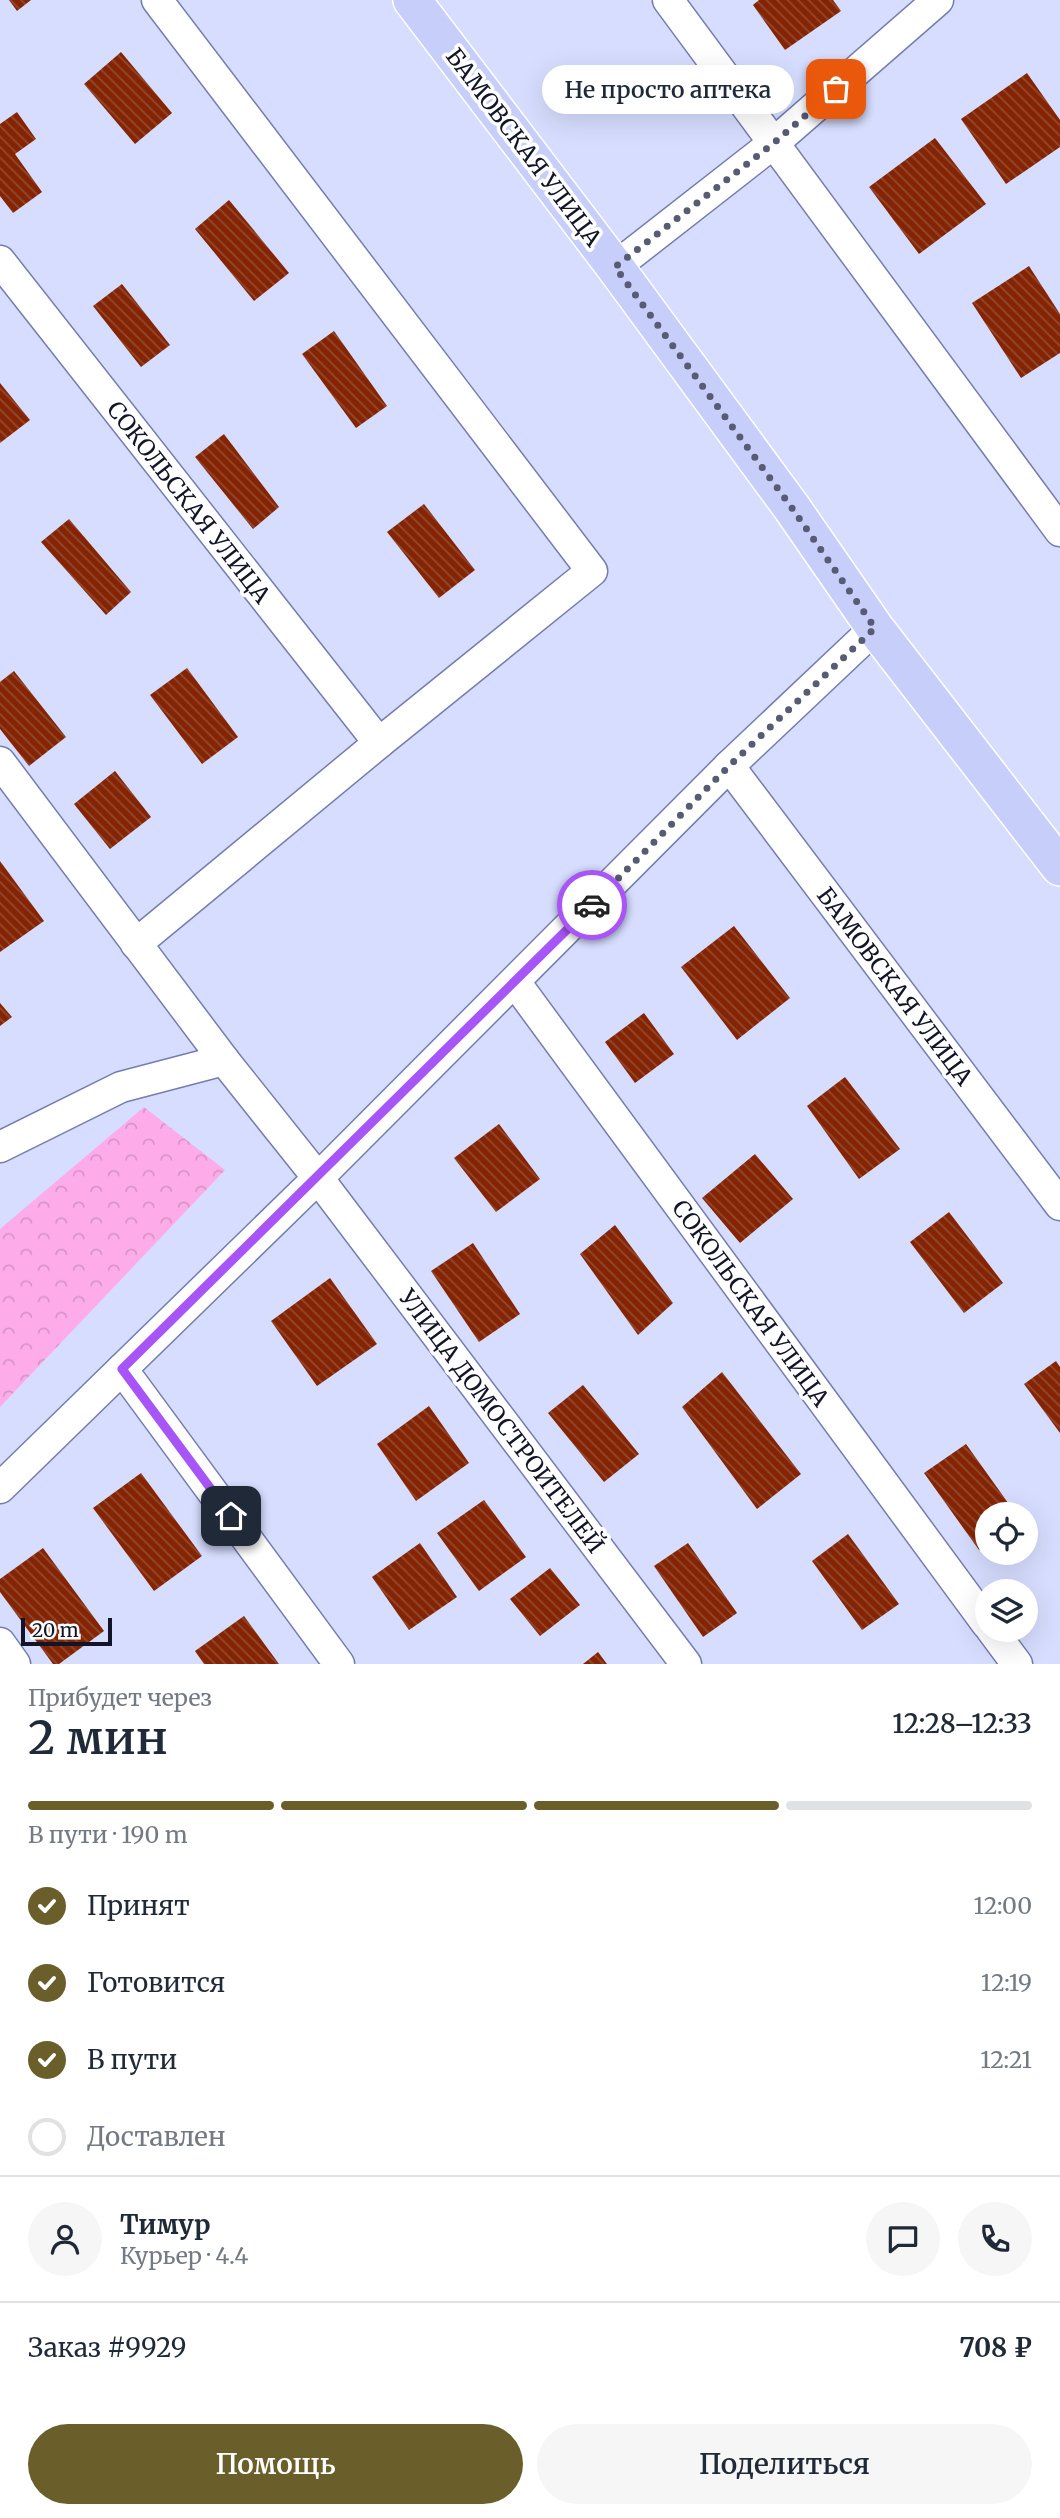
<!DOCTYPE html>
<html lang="ru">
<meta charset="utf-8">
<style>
body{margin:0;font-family:Merriweather,serif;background:#f6f6f7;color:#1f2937;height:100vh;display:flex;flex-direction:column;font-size:26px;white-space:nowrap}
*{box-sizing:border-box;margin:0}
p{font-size:23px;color:#747a83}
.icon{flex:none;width:38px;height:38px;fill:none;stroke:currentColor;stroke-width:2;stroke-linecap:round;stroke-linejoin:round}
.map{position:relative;height:1664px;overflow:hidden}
.panel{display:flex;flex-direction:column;background:#fff;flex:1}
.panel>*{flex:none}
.buttons{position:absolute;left:975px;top:1502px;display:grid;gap:14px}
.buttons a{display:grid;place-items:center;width:63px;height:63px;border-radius:50%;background:#fff;box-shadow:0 7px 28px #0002;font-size:35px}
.scale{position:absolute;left:21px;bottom:18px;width:91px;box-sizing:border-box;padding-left:7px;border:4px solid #121528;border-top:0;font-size:19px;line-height:24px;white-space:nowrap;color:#121528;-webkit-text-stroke:5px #fff;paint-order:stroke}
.pin{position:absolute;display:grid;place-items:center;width:60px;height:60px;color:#fff;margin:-30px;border-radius:14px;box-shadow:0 4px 10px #0006}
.courier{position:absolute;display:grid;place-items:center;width:70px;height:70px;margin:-35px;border:5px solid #a855f7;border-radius:50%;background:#fff;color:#222;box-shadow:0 2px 9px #0007}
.bubble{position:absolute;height:49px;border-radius:24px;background:#fff;box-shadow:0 7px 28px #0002;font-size:23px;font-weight:600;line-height:49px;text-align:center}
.headline em{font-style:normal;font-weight:600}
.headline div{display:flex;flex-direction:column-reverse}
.headline{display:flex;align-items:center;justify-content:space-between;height:119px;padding:0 28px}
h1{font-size:46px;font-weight:600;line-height:52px}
.bar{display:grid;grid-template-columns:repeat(4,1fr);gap:10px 7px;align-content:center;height:84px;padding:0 28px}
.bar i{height:9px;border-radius:5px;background:#e0e1e3}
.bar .current{background:#6a5e2b}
.bar p{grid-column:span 4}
.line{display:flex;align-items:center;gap:18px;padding:0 28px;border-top:2px solid #e0e1e3}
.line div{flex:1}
.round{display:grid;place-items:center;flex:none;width:74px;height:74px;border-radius:37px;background:#f6f6f7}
ol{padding:0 28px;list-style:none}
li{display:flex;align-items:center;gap:21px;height:77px}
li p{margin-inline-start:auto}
li .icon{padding:7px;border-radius:50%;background:#6a5e2b;color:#fff;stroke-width:4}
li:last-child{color:#747a83}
li i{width:38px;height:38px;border:4px solid #e0e1e3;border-radius:50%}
.primary-button{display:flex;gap:14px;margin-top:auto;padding:14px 28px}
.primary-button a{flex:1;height:80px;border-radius:42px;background:#6a5e2b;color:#fff;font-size:28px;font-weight:600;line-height:80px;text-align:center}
.primary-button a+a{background:#f6f6f7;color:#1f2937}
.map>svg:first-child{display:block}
</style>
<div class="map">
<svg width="1060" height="1664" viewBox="0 0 1060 1664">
<defs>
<pattern id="forest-crowns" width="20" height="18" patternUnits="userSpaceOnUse" patternTransform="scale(1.75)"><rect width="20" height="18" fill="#fdace9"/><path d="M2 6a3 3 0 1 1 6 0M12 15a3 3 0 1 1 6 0" fill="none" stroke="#d893c8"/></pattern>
<pattern id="building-back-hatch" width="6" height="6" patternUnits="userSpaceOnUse" patternTransform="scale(1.75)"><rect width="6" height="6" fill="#852402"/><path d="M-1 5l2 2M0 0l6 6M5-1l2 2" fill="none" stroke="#924931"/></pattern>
</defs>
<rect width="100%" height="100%" fill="#d6ddfe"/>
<path fill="url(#forest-crowns)" d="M144,1107L225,1170L0,1407V1229Z"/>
<g fill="url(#building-back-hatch)">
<path d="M9,0H31L17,11Z"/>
<path d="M759,0H833L841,11L785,50L753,5Z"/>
<path d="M121,52L172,113L135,144L84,84Z"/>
<path d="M1027,73L1060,120V147L1006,184L961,119Z"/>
<path d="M17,112L36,139L15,154L42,192L13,213L0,196V124Z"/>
<path d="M935,138L986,204L919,254L869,187Z"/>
<path d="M229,200L289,273L254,301L195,229Z"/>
<path d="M1029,266L1060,314V353L1021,378L972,303Z"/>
<path d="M122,284L170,345L141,367L93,306Z"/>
<path d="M334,331L387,406L356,428L302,354Z"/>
<path d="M0,383L30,420L0,443Z"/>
<path d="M224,434L279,507L253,529L195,457Z"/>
<path d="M424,504L475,570L439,598L387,532Z"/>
<path d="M69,519L131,592L106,615L41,542Z"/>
<path d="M187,668L238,737L202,764L150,695Z"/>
<path d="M14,671L66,737L29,766L0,729V682Z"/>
<path d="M115,771L151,817L110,849L74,804Z"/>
<path d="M0,861L44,921L0,952Z"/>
<path d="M734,926L790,998L737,1040L681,967Z"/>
<path d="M0,1003L12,1017L0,1026Z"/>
<path d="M644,1013L674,1054L635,1083L605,1042Z"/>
<path d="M845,1077L900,1149L859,1179L807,1106Z"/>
<path d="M499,1124L540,1179L496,1212L454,1158Z"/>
<path d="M755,1154L793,1199L740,1243L702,1198Z"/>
<path d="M949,1212L1003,1283L964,1313L910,1242Z"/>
<path d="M615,1225L673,1303L638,1335L580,1254Z"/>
<path d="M473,1243L520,1314L479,1342L431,1271Z"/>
<path d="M330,1278L377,1344L317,1386L271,1321Z"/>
<path d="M1056,1361L1060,1367V1433L1024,1384Z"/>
<path d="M722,1372L801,1474L757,1509L682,1407Z"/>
<path d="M583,1385L639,1454L604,1482L548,1413Z"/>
<path d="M429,1406L469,1463L416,1501L377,1444Z"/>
<path d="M966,1444L1016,1514H987V1544L979,1550L924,1473Z"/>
<path d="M141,1473L202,1556L154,1591L93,1508Z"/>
<path d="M484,1500L526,1557L479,1591L437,1533Z"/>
<path d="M848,1534L899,1604L862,1630L812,1561Z"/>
<path d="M420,1543L457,1597L409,1630L372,1577Z"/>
<path d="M688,1543L737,1613L703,1637L654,1566Z"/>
<path d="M43,1548L104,1631L59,1664H53L0,1592V1579Z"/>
<path d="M550,1568L580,1605L540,1636L510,1599Z"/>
<path d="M244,1616L279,1664H204L195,1651Z"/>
<path d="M598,1652L607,1664H583Z"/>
</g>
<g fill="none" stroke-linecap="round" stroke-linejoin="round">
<g stroke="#757db0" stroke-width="33">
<g id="minor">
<path d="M668,0L1060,531"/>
<path d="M0,261L379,743"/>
<path d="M615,267L775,142L938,0"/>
<path d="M0,762L224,1060"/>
<path d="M729,766L1060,1205"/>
<path d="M136,944L379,743L592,571L157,0"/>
<path d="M515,982L987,1624"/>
<path d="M0,1147L121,1087L224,1060L318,1178L686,1664"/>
<path d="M122,1369L339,1664"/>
<path d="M0,1488L318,1178L729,766L875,628"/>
<path d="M991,1629L1017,1664"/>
<path d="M0,1643L15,1664"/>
</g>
</g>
<g stroke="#fff" stroke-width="40">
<path id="major" d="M412,0L615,267L792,508L875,628L1060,867"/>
</g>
<use href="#minor" stroke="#fff" stroke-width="30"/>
<use href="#major" stroke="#c7cef9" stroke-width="37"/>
</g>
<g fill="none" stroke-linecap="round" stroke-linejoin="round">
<path stroke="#575b73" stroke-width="7" stroke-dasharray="0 12.6" d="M592,905L729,766L875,628L792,508L615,267L775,142L836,89"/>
<path stroke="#a855f7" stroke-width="9" d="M231,1516L122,1369L592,905"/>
</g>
<g text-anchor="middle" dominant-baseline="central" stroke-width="7" stroke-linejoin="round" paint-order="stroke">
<g font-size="23" fill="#121528" stroke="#fff">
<text transform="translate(524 147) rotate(53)">БАМОВСКАЯ УЛИЦА</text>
<text transform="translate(189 502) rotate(52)">СОКОЛЬСКАЯ УЛИЦА</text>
<text transform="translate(895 986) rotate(53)">БАМОВСКАЯ УЛИЦА</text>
<text transform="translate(751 1303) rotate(54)">СОКОЛЬСКАЯ УЛИЦА</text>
<text transform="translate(502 1421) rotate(53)">УЛИЦА ДОМОСТРОИТЕЛЕЙ</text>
</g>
</g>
</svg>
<div class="buttons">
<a><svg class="icon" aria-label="locate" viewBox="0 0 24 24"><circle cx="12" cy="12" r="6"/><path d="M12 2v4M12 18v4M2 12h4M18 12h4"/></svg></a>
<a><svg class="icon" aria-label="layers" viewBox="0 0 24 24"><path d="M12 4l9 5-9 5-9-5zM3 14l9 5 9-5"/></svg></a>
</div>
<div class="scale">20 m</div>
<div class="pin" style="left:836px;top:89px;background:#ea580c"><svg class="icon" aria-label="bag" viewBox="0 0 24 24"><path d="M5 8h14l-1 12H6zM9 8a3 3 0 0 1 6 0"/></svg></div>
<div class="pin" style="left:231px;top:1516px;background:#1f2937"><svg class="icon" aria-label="home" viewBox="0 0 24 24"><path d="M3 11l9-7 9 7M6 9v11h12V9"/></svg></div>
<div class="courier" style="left:592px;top:905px"><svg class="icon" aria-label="car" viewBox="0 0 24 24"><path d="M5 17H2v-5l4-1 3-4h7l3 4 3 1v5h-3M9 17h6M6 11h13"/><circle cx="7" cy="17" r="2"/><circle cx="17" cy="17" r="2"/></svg></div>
<div class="bubble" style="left:542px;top:65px;width:252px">Не просто аптека</div>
</div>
<section class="panel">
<div class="headline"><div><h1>2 мин</h1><p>Прибудет через</p></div><em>12:28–12:33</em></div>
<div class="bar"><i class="current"></i><i class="current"></i><i class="current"></i><i></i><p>В пути · 190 m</p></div>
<ol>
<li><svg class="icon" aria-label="check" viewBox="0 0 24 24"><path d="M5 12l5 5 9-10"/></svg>Принят<p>12:00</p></li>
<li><svg class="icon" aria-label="check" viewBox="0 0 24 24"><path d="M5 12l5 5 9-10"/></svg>Готовится<p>12:19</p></li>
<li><svg class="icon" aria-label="check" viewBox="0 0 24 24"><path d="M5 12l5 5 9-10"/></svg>В пути<p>12:21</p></li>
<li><i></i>Доставлен</li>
</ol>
<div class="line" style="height:126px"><a class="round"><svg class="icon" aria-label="person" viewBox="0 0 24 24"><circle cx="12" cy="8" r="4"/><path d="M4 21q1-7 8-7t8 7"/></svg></a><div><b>Тимур</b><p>Курьер · 4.4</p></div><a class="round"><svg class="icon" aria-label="chat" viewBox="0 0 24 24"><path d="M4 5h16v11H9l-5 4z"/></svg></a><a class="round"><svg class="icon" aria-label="phone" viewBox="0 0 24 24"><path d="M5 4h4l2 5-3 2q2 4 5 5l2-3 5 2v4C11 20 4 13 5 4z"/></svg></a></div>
<div class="line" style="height:91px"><div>Заказ #9929</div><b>708 ₽</b></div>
<div class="primary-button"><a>Помощь</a><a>Поделиться</a></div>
</section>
